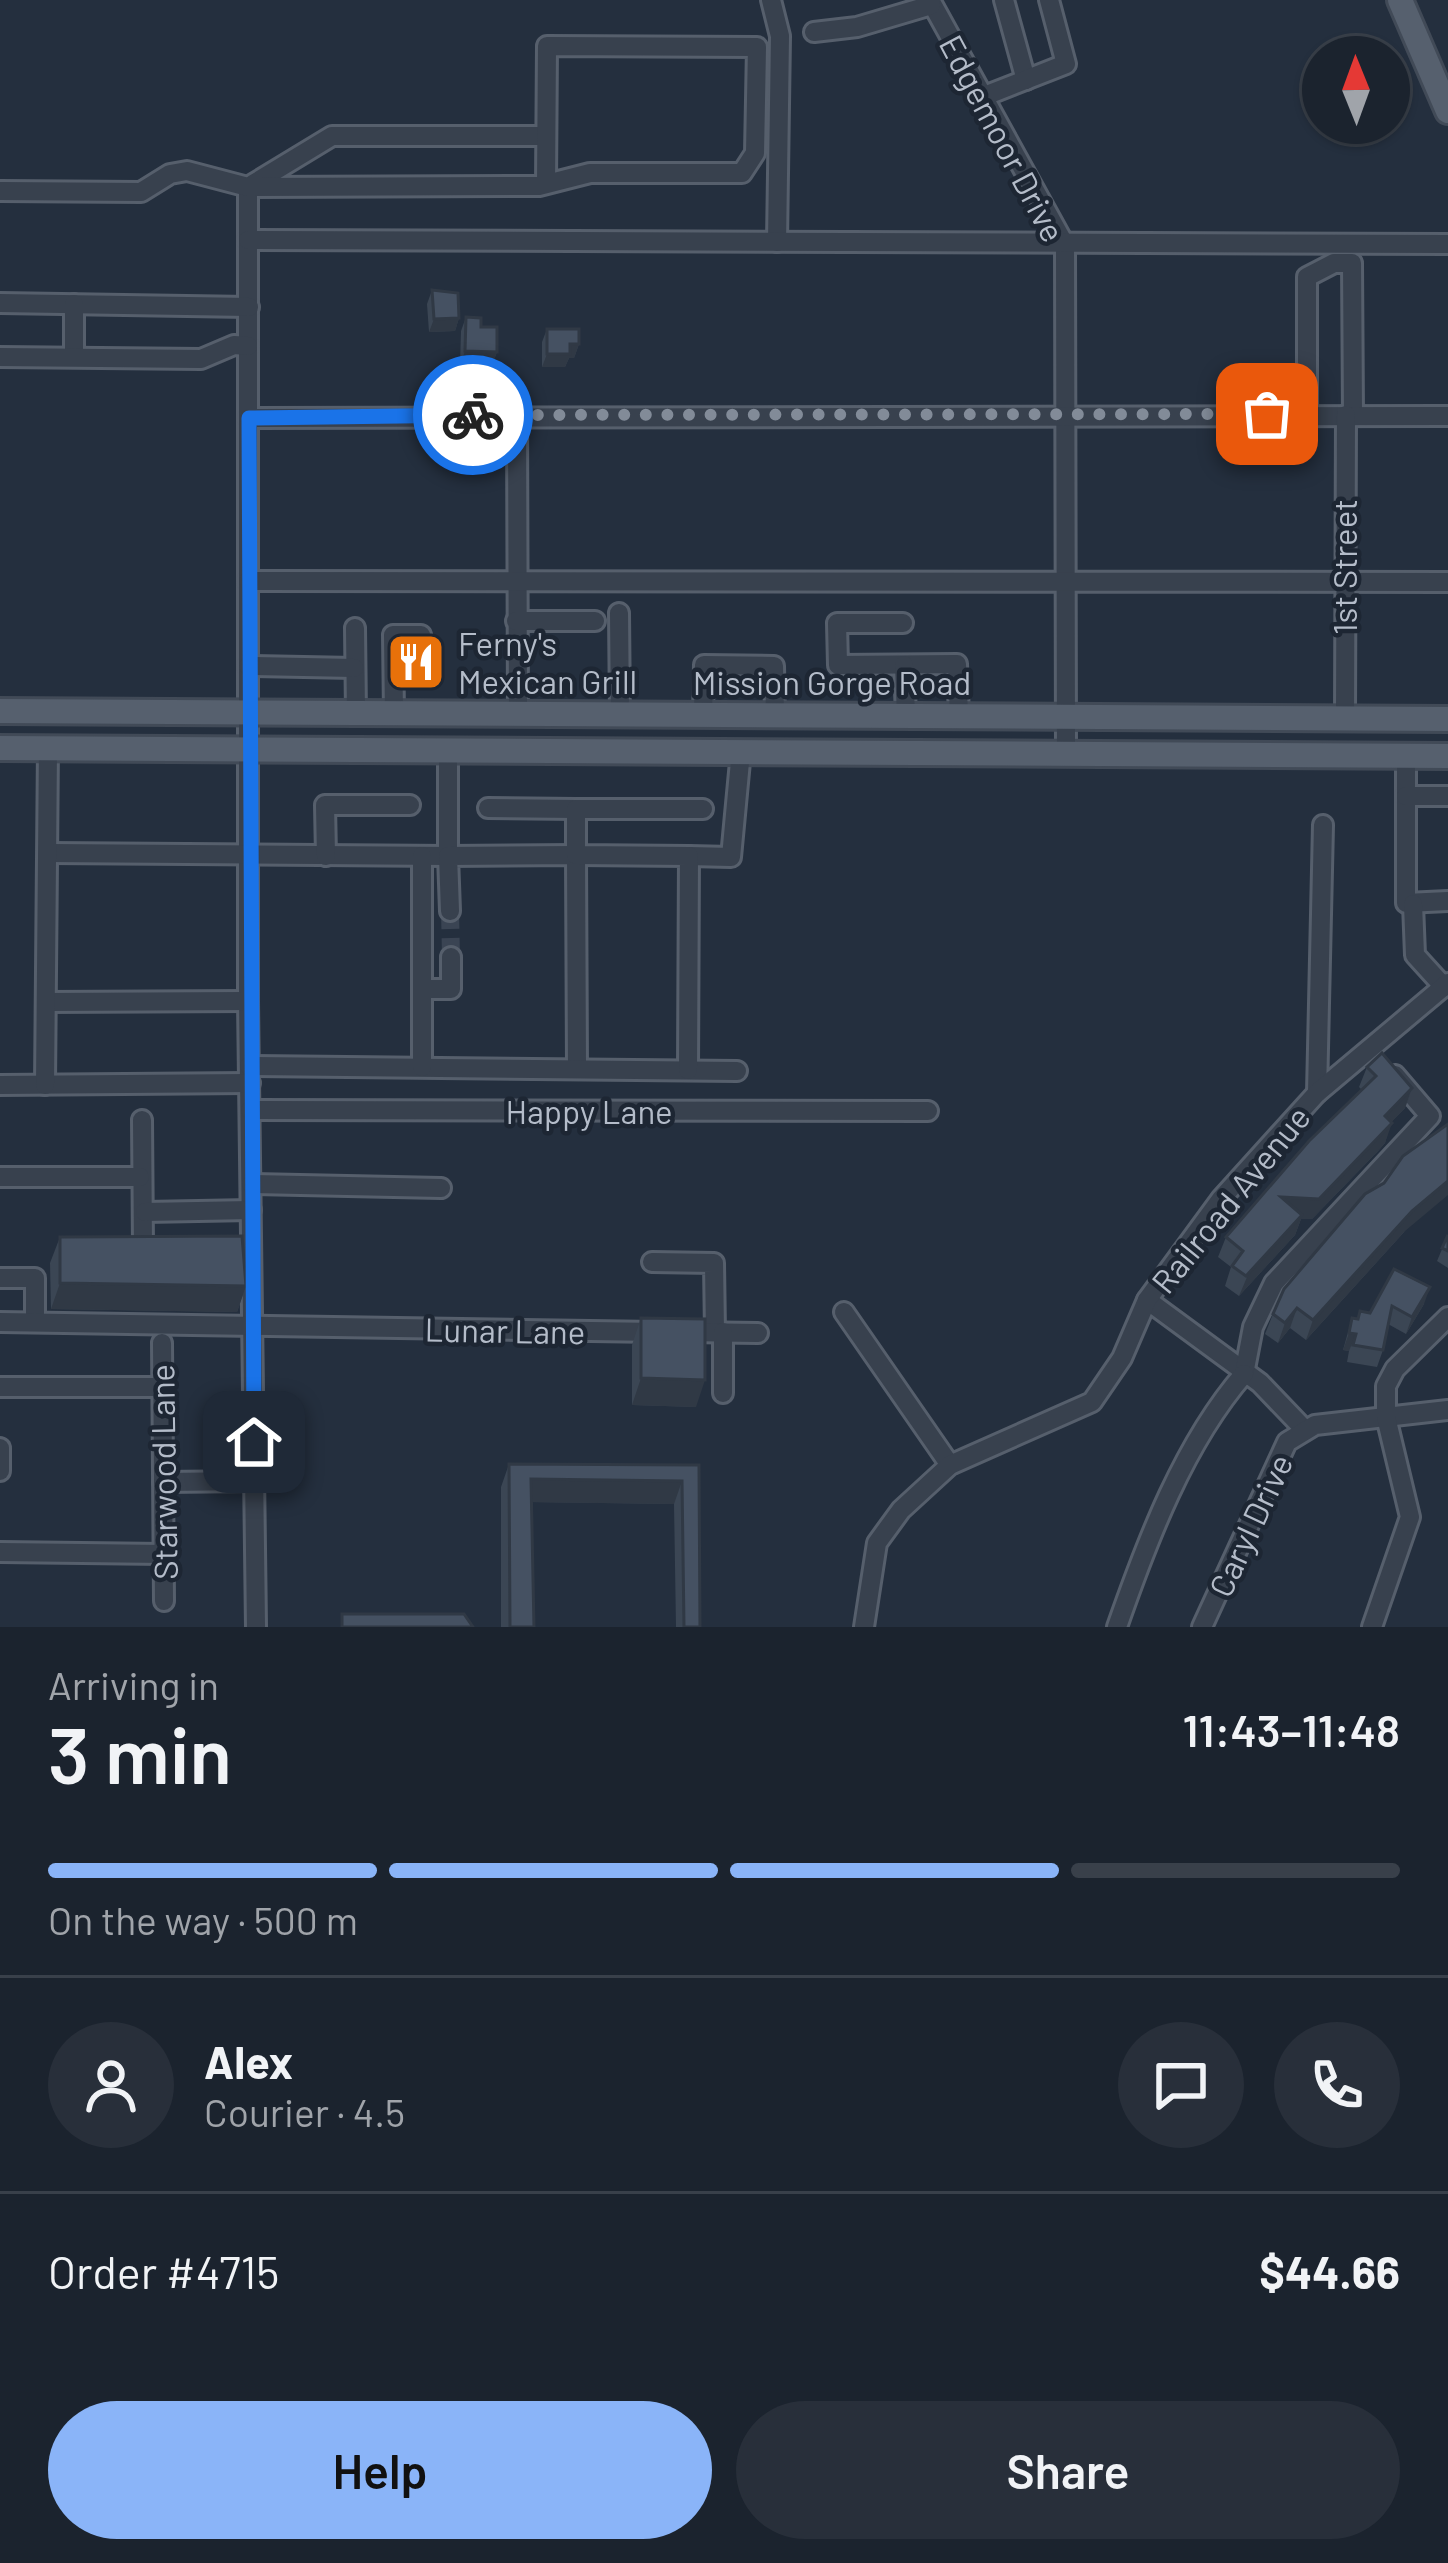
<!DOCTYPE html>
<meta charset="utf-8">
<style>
body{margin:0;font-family:Barlow,sans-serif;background:#282f3a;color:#f1f3f6;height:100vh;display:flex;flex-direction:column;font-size:45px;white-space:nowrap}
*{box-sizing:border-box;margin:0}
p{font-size:39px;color:#a0a4aa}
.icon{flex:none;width:66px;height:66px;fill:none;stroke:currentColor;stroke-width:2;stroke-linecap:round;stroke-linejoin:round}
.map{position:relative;height:1627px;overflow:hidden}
.sheet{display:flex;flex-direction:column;background:#1b232e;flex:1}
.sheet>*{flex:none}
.needle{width:78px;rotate:359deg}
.controls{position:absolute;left:1302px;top:36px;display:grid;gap:24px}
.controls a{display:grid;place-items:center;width:108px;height:108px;border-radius:50%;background:#1b232e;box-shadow:0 3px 9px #0004,0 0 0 3px #39404a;font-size:60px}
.pin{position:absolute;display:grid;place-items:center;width:102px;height:102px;color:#fff;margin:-51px;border-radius:24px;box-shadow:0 6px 18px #0006}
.courier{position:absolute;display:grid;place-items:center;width:120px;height:120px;margin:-60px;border:9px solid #1a73e8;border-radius:50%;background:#fff;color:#222;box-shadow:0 3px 15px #0007}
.overview em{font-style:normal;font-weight:600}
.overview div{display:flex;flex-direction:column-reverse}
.overview{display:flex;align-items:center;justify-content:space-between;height:204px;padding:0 48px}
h1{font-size:78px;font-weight:600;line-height:90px}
.bar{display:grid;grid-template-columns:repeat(4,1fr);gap:18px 12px;align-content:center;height:144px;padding:0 48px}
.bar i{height:15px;border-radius:9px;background:#39404a}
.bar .selected{background:#8ab4f8}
.bar p{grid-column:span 4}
.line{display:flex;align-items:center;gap:30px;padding:0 48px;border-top:3px solid #39404a}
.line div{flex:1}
.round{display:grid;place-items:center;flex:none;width:126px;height:126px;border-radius:63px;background:#282f3a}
.action{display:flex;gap:24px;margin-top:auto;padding:24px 48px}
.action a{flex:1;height:138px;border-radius:72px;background:#8ab4f8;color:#111;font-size:48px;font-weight:600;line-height:138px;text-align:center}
.action a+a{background:#282f3a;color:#f1f3f6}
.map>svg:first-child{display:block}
</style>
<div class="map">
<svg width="1448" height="1627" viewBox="0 0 1448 1627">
<rect width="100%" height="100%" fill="#242f3e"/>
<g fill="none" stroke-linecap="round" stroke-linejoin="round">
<path stroke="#3a4453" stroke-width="18" stroke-dasharray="18 9" stroke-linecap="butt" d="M450,911L451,957"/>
<g stroke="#565f6c" stroke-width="24">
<g id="minor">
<path d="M771,0L780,36L777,242"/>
<path d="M930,0L1065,245L1066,754"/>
<path d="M1004,0L1026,80"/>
<path d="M814,32L857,27L931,5"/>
<path d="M982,97L1066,64L1049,0"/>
<path d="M253,184L332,136H546"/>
<path d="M248,187V1001L256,1627"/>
<path d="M0,191L141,192L170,174L187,171L248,187L539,186L590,173H742L755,153L757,47L547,46L546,184"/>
<path d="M248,240L1448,244"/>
<path d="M0,303L249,307"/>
<path d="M74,304V357"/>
<path d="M0,357L201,359L234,345L248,346"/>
<path d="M1307,413V277L1334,263H1352L1353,415"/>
<path d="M517,415L518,715"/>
<path d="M249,418L1448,416"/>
<path d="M248,581L1448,582"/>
<path d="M619,613L620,715"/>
<path d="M516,621H595"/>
<path d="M903,623H837L838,665L957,664L959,716"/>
<path d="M355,628L356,714"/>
<path d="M904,665L906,716"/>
<path d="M248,666L354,668"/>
<path d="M394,714L393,635H421"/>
<path d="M703,715L704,665L774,666L775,715"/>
<path d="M1345,720L1346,415"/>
<path d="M1406,757V903L1448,901"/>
<path d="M1406,796H1448"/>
<path d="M488,808L576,809"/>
<path d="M48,853L448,856V749"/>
<path d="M326,856L325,805H410"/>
<path d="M689,856L731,857L741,751"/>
<path d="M1413,904L1415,955L1444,987"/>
<path d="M450,911L448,856L576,855L577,1069"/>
<path d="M422,989H451V957"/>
<path d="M46,1002L248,1001"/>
<path d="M249,1066L737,1071"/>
<path d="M422,1067V856"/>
<path d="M688,1070L689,856L576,855V809H703"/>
<path d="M0,1085L250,1083"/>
<path d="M45,1085L48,747"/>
<path d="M1317,1093L1323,825"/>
<path d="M250,1110L928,1111"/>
<path d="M142,1120L143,1247"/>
<path d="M0,1177H140"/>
<path d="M251,1184L441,1188"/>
<path d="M145,1212L251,1210"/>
<path d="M652,1262L714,1263L715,1332"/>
<path d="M0,1278H35V1322"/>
<path d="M1147,1300L1260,1383L1305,1430"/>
<path d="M844,1312L950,1465"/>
<path d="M0,1322L657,1332"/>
<path d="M685,1332L758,1333"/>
<path d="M723,1332V1393"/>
<path d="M162,1343L164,1601"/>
<path d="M1244,1374L1253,1327L1274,1283L1430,1116L1395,1075"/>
<path d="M0,1387H162"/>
<path d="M0,1471V1448"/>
<path d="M163,1482L254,1481"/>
<path d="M0,1552L164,1554"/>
<path d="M864,1627L877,1543L901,1510L950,1465L1092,1402L1122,1358L1147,1300L1221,1199L1317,1093L1448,983"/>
<path d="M1117,1627C1147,1541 1184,1443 1244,1374"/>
<path d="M1202,1627L1287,1442L1315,1425L1448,1410"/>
<path d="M1372,1627L1410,1517L1386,1417V1386L1395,1369L1448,1317"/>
</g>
</g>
<g stroke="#414a57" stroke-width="30">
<g id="major">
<path d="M1400,0L1448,111"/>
<path d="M0,711L1448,719"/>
<path d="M0,748L1448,756"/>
</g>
</g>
<use href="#minor" stroke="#38414e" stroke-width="18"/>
<use href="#major" stroke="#56606e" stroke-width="24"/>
</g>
<g fill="#3b4654">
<path d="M432,290L459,318L455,331L429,332L427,304Z"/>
<path d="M466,317L481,327L497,352L492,365H460L461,331Z"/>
<path d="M547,329L579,344L574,358H569L565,367H542V342Z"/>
<path d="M1367,1067L1412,1088L1405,1108L1391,1122L1385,1143L1378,1151L1312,1219H1301L1295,1235L1239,1296L1225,1286L1231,1267L1218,1257L1226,1237L1362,1090L1359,1087Z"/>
<path d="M1405,1231L1306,1340L1290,1328L1278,1343L1265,1334L1273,1314Z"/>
<path d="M1448,1235V1268L1437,1261Z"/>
<path d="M60,1237L246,1286L237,1312L51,1309L50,1263Z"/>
<path d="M1394,1269L1424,1304L1406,1334L1388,1324L1383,1350L1377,1367L1347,1362L1349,1351L1343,1350L1352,1318L1357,1319L1360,1311L1370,1313Z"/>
<path d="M641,1318L696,1407L632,1405V1345Z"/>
<path d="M509,1464L699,1465L700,1627H676L674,1504L531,1502L534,1627H501V1487Z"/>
</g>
<g fill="#303945">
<path d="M459,318L455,331L429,332L434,319Z"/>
<path d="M570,344H579L574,358H569L565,367H542L547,354Z"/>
<path d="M465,351L497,352L492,365H460Z"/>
<path d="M1412,1088L1405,1108L1378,1136L1385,1116Z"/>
<path d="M1392,1123L1385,1143L1378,1151L1312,1219H1301L1295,1235L1239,1296L1281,1197Z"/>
<path d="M1448,1181V1195L1405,1231L1306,1340L1313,1320L1412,1211Z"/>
<path d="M60,1283L246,1286L237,1312L51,1309Z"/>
<path d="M1430,1287L1424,1304L1406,1334L1412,1317Z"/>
<path d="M1297,1308L1290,1328L1278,1343L1285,1323Z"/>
<path d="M1349,1333L1356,1334L1349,1351L1343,1350Z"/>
<path d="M641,1378L705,1380L696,1407L632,1405Z"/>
<path d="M531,1479L682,1481L674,1504L522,1502Z"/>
</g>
<g fill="#455162" stroke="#303945" stroke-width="3">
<path d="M432,290L458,293L459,318L434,319Z"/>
<path d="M466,317L481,318V327H497V352L465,351Z"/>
<path d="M547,329H579V344H570V354H547Z"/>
<path d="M1382,1053L1412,1088L1385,1116L1392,1123L1319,1199L1281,1197L1302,1215L1246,1276L1232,1266L1243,1251L1226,1237L1309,1141L1376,1076L1367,1067Z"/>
<path d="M1448,1124V1181L1412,1211L1313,1320L1297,1308L1285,1323L1273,1314L1284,1289L1365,1194L1384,1183L1403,1156Z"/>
<path d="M1448,1235V1251L1442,1248Z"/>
<path d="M242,1236L246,1286L60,1283V1237Z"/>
<path d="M1394,1269L1430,1287L1412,1317L1392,1306L1383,1350L1353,1345L1356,1334L1349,1333L1352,1318L1358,1319L1360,1311L1370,1313Z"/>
<path d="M641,1318L705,1319V1380L641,1378Z"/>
<path d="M509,1464L699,1465L700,1627H684L682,1481L531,1479L534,1627H510Z"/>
<path d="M342,1614H464L473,1627H342Z"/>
</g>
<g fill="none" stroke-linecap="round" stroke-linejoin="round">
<path stroke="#828b98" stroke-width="12" stroke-dasharray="0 21.6" d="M473,415L1267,414"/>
<path stroke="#1a73e8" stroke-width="15" d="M254,1442L249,418L473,415"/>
</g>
<defs>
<g id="restaurant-square" transform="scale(3)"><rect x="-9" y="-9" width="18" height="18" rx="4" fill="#e8710a" stroke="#1d2633"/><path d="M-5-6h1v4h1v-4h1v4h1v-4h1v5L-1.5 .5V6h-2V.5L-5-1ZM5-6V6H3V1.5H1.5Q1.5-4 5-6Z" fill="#fff"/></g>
</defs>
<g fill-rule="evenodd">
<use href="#restaurant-square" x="416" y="662"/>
</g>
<g text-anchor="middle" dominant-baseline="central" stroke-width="9" stroke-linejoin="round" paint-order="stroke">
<g font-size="33" fill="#b4bcc9" stroke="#1d2633">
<text transform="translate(1003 138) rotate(62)">Edgemoor Drive</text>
<text transform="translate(1344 567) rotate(-90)">1st Street</text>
<text x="832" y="682">Mission Gorge Road</text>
<text x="589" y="1111">Happy Lane</text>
<text transform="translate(1230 1199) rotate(-51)">Railroad Avenue</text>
<text transform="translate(505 1330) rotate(1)">Lunar Lane</text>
<text transform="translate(163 1472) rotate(-91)">Starwood Lane</text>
<text transform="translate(1250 1525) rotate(-65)">Caryl Drive</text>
</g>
<g font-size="33" fill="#b4bcc9" stroke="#1d2633" text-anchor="start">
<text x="458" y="643">Ferny's<tspan x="458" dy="38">Mexican Grill</tspan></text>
</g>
</g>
</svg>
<div class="controls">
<a><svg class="needle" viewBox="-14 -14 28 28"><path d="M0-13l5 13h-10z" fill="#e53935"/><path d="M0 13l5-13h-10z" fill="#a0a4aa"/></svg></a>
</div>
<div class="pin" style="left:1267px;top:414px;background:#ea580c"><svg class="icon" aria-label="bag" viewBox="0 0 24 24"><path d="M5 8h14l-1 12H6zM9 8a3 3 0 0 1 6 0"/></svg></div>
<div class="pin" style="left:254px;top:1442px;background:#1f2937"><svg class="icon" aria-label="home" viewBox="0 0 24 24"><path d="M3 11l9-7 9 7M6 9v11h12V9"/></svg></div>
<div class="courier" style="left:473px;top:415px"><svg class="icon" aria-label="bike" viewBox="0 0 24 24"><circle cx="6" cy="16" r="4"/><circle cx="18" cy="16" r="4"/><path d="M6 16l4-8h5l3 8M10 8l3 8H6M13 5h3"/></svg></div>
</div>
<section class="sheet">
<div class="overview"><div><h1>3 min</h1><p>Arriving in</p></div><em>11:43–11:48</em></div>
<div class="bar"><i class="selected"></i><i class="selected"></i><i class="selected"></i><i></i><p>On the way · 500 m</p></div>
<div class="line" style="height:216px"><a class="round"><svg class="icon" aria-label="person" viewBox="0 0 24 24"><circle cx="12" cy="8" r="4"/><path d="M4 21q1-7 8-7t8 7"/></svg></a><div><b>Alex</b><p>Courier · 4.5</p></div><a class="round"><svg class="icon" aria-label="chat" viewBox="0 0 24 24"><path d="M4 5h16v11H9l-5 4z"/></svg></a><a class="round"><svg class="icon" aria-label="phone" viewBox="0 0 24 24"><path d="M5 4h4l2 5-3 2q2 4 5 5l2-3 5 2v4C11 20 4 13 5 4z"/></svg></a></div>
<div class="line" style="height:156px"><div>Order #4715</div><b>$44.66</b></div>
<div class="action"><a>Help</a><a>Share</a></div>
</section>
